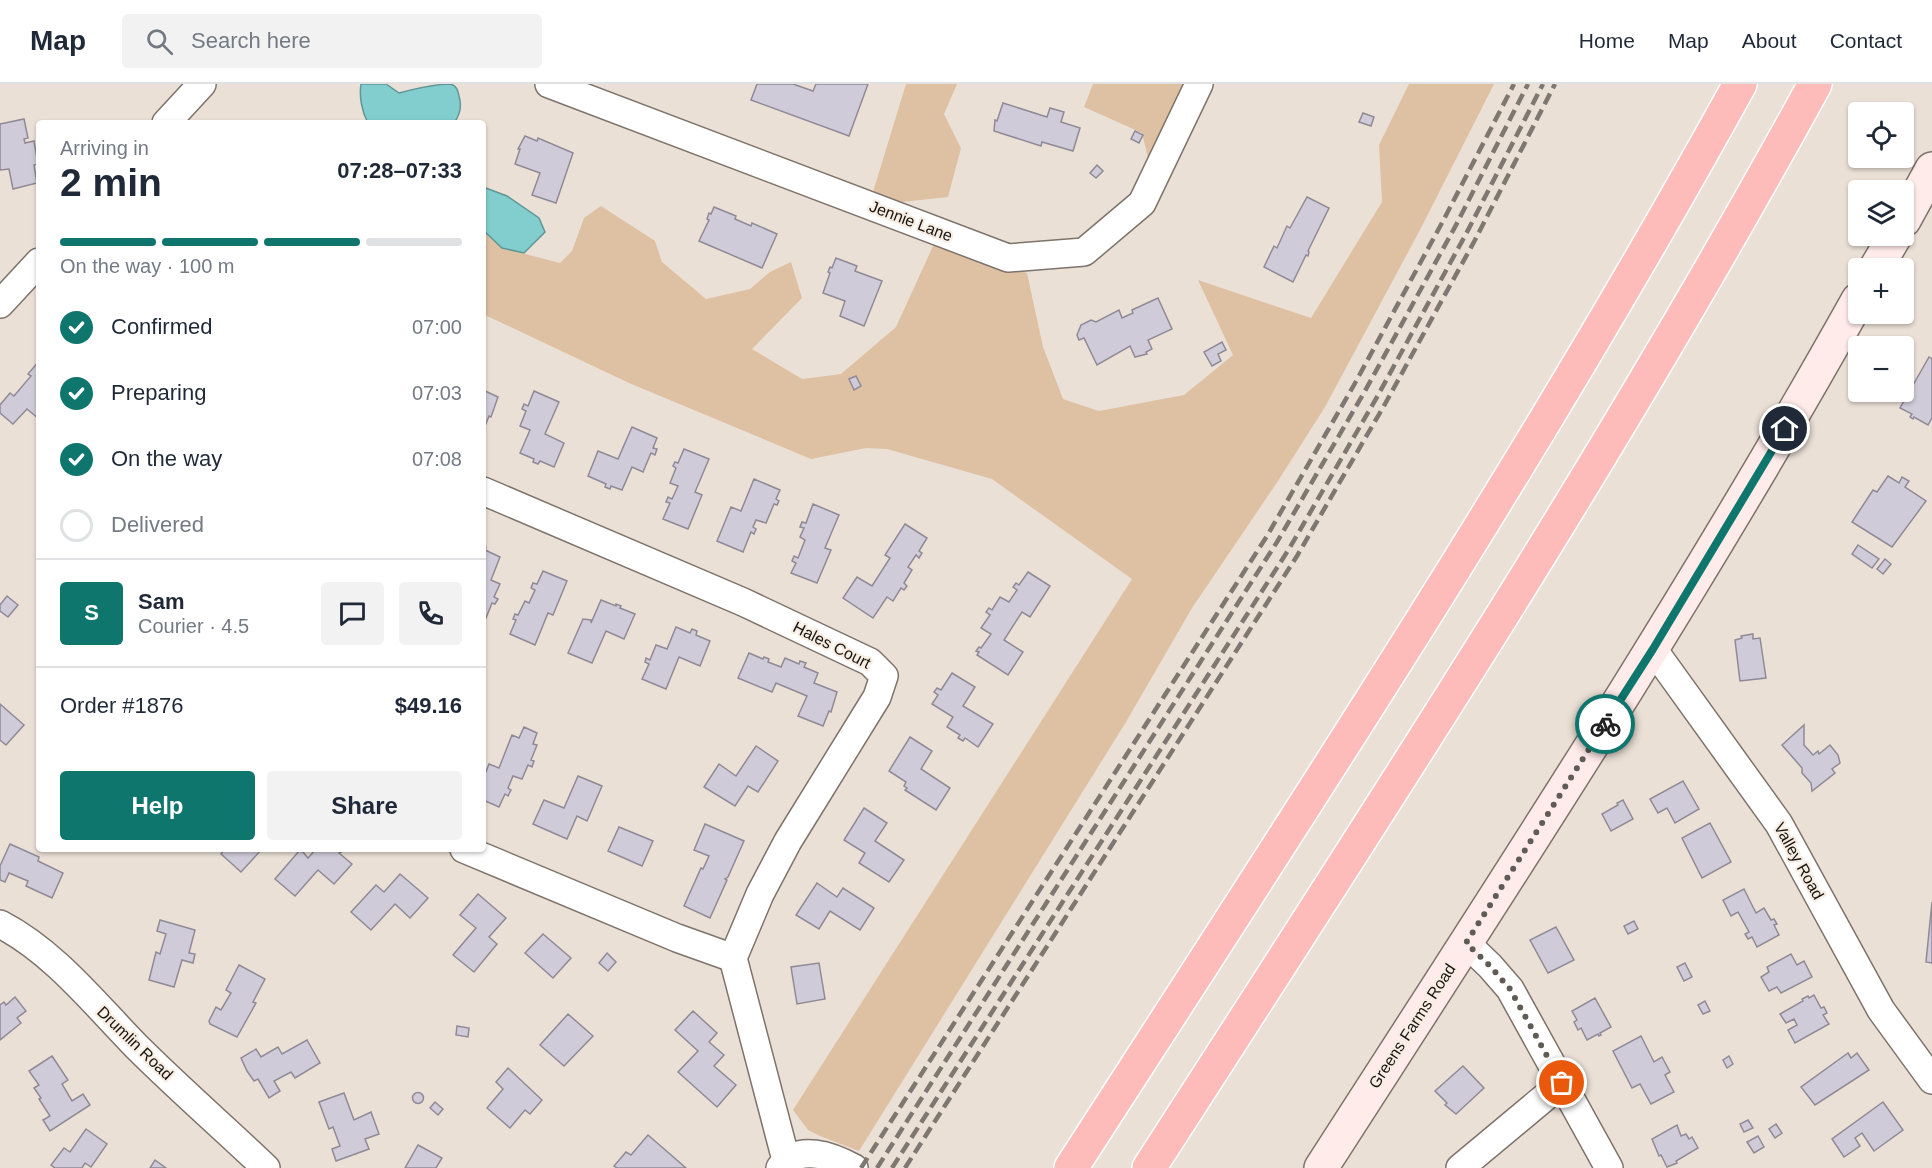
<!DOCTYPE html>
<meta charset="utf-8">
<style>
body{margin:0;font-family:Helvetica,sans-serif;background:#f2f2f3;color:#1f2937;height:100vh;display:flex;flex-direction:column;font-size:22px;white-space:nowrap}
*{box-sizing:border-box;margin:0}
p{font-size:20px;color:#747a83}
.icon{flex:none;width:33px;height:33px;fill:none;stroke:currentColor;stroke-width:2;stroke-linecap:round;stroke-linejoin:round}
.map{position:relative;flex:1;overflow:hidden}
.drawer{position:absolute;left:36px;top:36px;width:450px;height:732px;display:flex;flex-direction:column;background:#fff;border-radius:6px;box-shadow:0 2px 4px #0004}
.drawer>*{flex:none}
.controls{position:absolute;left:1848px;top:18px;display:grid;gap:12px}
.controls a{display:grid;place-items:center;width:66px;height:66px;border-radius:6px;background:#fff;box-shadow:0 2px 4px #0004;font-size:30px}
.pin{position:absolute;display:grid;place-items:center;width:51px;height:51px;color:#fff;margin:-26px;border:3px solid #fff;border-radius:50%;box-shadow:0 2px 6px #0007}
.courier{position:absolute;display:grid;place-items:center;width:60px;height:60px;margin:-30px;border:4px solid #0f766e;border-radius:50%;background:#fff;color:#222;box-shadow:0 2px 8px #0007}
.summary em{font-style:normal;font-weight:700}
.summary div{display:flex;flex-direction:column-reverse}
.summary{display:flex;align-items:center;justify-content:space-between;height:102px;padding:0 24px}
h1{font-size:39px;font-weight:700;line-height:45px}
.bar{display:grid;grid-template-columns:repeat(4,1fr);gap:9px 6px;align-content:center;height:72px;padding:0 24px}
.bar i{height:8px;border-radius:4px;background:#e0e1e3}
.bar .selected{background:#0f766e}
.bar p{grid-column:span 4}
.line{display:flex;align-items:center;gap:15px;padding:0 24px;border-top:2px solid #e0e1e3}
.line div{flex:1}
.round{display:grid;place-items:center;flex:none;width:63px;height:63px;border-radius:6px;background:#f2f2f3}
ol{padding:0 24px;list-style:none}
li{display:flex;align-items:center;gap:18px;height:66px}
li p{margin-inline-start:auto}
li .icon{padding:6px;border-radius:50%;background:#0f766e;color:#fff;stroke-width:4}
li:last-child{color:#747a83}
li i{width:33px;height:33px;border:3px solid #e0e1e3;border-radius:50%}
.button{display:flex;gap:12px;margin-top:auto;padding:12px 24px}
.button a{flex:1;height:69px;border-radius:6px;background:#0f766e;color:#fff;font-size:24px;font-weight:700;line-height:69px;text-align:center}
.button a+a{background:#f2f2f3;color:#1f2937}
header{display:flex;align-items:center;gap:36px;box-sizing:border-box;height:84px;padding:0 30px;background:#fff;border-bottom:2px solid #e0e1e3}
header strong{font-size:28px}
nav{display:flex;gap:33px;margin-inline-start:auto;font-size:21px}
.search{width:420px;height:54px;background:#f2f2f3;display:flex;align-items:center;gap:15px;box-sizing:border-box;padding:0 21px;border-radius:6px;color:#747a83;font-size:22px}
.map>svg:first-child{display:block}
</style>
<header>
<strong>Map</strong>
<div class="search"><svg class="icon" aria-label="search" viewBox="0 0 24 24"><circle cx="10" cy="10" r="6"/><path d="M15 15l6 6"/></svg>Search here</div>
<nav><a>Home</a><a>Map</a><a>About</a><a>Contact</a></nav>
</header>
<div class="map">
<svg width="1932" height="1084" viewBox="0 0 1932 1084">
<rect width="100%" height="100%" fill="#ebe0d6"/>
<g fill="#dec0a3">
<path d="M906,0H957L944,30L961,64L948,113L902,118L873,108Z"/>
<path d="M1093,0H1183L1149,78L1142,49L1084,23Z"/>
<path d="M1409,0H1494L1421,144L1325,323L1278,397L1192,524L1126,638L859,1067L820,1052L808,1046L793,1026L1132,495L992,395L887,365L866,364L811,375L629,299L483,230V146L502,164L560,179L572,167L584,134L601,122L655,157L662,178L706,215L750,205L770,188L791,178L802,214L752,265L802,295L841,290L896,243L934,160L1027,189L1043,263L1063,315L1099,327L1184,311L1233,271L1198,196L1311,234L1382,118L1379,61Z"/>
</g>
<g fill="#82cecf" stroke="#629696" stroke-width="1.5">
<path d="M361,0H386L399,9C414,5 437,0 451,0C457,2 458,7 459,12C462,22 460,31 454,39H368C362,28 359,13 361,0Z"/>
<path d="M483,103L507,112L539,134L545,148L524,169L502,164L483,146Z"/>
</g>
<g fill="#d0cbd8" stroke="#8f8a96" stroke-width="1.5">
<path d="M757,0H793L813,7L816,0H868L849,52L751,16Z"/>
<path d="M1003,19L1047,33L1050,24L1064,28L1061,38L1080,44L1073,67L1042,58L1041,62L994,47L995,36L997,37Z"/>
<path d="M1363,29L1374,33L1371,42L1359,38Z"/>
<path d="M24,35L28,54L24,55L25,59L34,57L38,80L34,81L37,99L13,105L9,85L0,86V40Z"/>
<path d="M1135,47L1143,51L1139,59L1131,55Z"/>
<path d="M525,52L537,57L538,54L573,69L556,119L532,111L540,89L515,80L520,65H518Z"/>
<path d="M1097,81L1103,87L1096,94L1090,89Z"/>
<path d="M1307,113L1329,124L1308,167L1309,168L1308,172L1306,171L1293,198L1264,183L1274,162L1277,164L1287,142L1290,144Z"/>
<path d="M714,123L736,132L735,135L751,142L752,139L777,150L762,184L699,157L709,136L707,135L709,129L711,130Z"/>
<path d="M836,174L857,182L855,187L882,197L864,242L840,232L845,217L823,209L830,189L828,188L830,183L832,184Z"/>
<path d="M1158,214L1172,245L1148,256L1152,265L1146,268L1147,270L1135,273L1130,262L1097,281L1084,254L1079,256L1077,251L1081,241L1091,236L1096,238L1119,226L1122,234L1133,229L1132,226Z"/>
<path d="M1222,258L1226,266L1218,270L1221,277L1212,282L1204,268Z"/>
<path d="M1929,273L1932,275V334L1928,341L1914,333L1913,335L1910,333L1912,330L1900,324Z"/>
<path d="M39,277V335L27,325L13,340L0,329V321L10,309L14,312L31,292L28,290Z"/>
<path d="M856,292L861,302L854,306L849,295Z"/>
<path d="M483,306L498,313L491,333L489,332L483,347Z"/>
<path d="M534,307L559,318L545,350L564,359L554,383L540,377L538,380L533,378L534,375L520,369L530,346L520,342L526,327L522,325L524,320L528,322Z"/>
<path d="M632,343L657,354L653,364L657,365L655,371L651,369L643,388L632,383L622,406L611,402L610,405L605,403L606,400L588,392L598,367L618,375Z"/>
<path d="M684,365L709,375L695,408L702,411L688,445L663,435L670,419L666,418L668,413L672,415L678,402L670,399L676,384L673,382L675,378L678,379Z"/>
<path d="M1888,392L1899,399L1902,393L1909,397L1905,403L1926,417L1892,463L1852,438L1873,406L1877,408Z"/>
<path d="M754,395L780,406L776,415L779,417L777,421L774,420L766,439L756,436L753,443L756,445L754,450L751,448L743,468L717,457L731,423L741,427Z"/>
<path d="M813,420L839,431L825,464L831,466L817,499L791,489L796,479L792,477L794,472L798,474L805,456L800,453L804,444L800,443L802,438L806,439Z"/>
<path d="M905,440L927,454L919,467L922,469L919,474L916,471L908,483L912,486L904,499L907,502L904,506L901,504L893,517L887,513L873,534L843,514L857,493L872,502L890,474L885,471Z"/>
<path d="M483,461L486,463L485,466L500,473L491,496L500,500L494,513L498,515L495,520L492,519L486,534L483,533Z"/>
<path d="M1858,461L1879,475L1872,484L1852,470Z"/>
<path d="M1885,475L1891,480L1883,490L1877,485Z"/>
<path d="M543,487L567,497L553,531L548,529L535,561L510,550L516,536L513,535L515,530L518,531L525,517L529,519L535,506L531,504L533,499L537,500Z"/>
<path d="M1028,488L1050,502L1030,533L1022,528L1004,556L1023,568L1008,591L977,571L979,568L976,567L979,563L981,564L991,550L981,544L990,531L986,528L989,524L992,526L1000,513L1009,518L1017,506L1013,503L1016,499L1019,501Z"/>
<path d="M7,512L18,521L8,533L0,527V521Z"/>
<path d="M601,516L616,522V520L621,522L620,524L635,530L624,555L606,547L592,579L568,569L583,535L591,536V539Z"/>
<path d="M676,543L690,549L692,545L697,547L696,551L710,557L700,582L679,573L666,605L642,595L649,580L645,578L646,574L650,576L656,561L667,565Z"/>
<path d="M1753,550V555L1760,554L1766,594L1740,597L1735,556L1742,554L1741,552Z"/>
<path d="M749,569L763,575L764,573L769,575L768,578L781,583L785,574L799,580L800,577L806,579L804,583L818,589L814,599L837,608L831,628L829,627L823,642L798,632L807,612L776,599L772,608L738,594Z"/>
<path d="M952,589L975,603L963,622L993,640L978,663L965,654L963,657L958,654L960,651L947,643L953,633L932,620L938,611L934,608L937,604L941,606Z"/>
<path d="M0,620L24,641L6,661L0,656Z"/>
<path d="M1804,641V661L1813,671L1818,667L1819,670L1830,661L1838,671L1840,679L1832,685L1835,689L1812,707L1811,699L1802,689V684L1782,661Z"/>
<path d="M524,643L537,649L533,660L537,661L531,676L534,677L532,683L528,681L522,695L513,692L508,704L511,706L508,712L505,710L499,723L483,716V695L489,680L499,684L512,651L519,654Z"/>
<path d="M910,653L932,667L921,685L950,704L936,726L905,706L907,704L904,702L906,698L889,687Z"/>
<path d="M756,662L778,677L758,708L748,702L735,722L704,703L719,680L736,692Z"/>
<path d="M578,692L602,702L587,737L577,732L567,755L533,740L544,716L564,724Z"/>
<path d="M1683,697L1699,725L1675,739L1667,724L1658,729L1650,715Z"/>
<path d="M1623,716L1633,735L1611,747L1602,730L1618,721L1617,719Z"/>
<path d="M864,724L887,739L875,757L904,776L889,798L859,779L865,769L844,756Z"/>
<path d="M1710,739L1731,778L1702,794L1682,754Z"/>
<path d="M705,740L744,757L728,793L725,795L727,796L710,834L684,822L701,784L703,785L709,772L694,766Z"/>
<path d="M619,743L653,757L642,782L608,767Z"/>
<path d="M10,760L39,773L38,777L63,789L52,814L26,802L28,797L9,789L5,798L0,796V782Z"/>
<path d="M225,765H262L241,788L221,770Z"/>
<path d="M316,765H337L341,768L339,769L352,780L334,800L318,786L295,812L275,795L299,767L303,768L308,774Z"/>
<path d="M400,790L428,814L410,834L395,820L371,846L351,828L376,801L384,808Z"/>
<path d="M817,799L837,813L843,804L874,824L860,846L830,827L819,845L796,831Z"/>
<path d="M1744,805L1756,829L1764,824L1771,836L1774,835L1777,840L1774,841L1779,851L1757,863L1752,853L1748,855L1745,850L1749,848L1738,828L1731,832L1723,816Z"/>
<path d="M478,810L506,834L489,853L497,860L474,888L453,871L476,844L460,831Z"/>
<path d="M1932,818V879L1926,878Z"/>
<path d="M160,836L195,846L189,869L195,870L193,879L182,876L174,903L149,896L156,868L160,870L166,850L157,847Z"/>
<path d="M1634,837L1638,845L1628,850L1624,842Z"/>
<path d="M1556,843L1574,876L1548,889L1530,856Z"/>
<path d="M543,850L571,874L553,894L525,869Z"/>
<path d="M607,869L616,878L608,887L599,879Z"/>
<path d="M1791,870L1797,881L1804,877L1812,893L1781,909L1777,903L1769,907L1761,893L1769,888L1767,883Z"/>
<path d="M819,879L825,915L797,920L791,883Z"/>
<path d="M1685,879L1692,893L1684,897L1677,883Z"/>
<path d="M239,881L265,895L253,918L256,919L237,953L210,940L209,937L216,923L221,926L231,909L226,906Z"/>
<path d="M1814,911L1821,924L1824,923L1827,929L1823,931L1829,940L1795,959L1788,946L1797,941L1794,935L1786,939L1780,930L1803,917L1802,915L1808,912L1809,914Z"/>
<path d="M15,913L26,927L17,934L21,939L0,956V921L4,918L6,921Z"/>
<path d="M1595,914L1611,943L1600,949L1601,951L1599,952L1598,950L1587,956L1581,944L1578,946L1574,938L1577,936L1572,927Z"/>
<path d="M1705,917L1710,927L1703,930L1698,921Z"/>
<path d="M693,927L717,949L709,958L724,971L714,982L736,1001L717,1023L678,988L698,967L675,946Z"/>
<path d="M568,930L593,952L564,982L540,961Z"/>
<path d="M457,942L469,944L468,953L456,951Z"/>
<path d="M1641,952L1654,978L1662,973L1670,988L1665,991L1674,1008L1651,1020L1640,1000L1632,1004L1613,967Z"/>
<path d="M307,956L320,979L295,994L291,988L274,997L280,1007L269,1014L258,995L254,997L247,987L241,974L256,965L261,973L278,963L282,970Z"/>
<path d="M1848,969L1851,974L1857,969L1869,986L1815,1021L1801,1003Z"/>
<path d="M52,972L68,996L62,1000L72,1017L83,1010L90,1021L50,1047L43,1036L50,1032L39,1015L41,1014L34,1004L39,1001L29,987Z"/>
<path d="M1729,972L1733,980L1727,984L1723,976Z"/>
<path d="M1463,982L1484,1004L1456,1030L1445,1021L1447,1019L1435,1007Z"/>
<path d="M508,984L542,1016L530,1030L525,1026L510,1044L487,1024L503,1005L496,998Z"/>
<circle cx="418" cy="1014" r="5.5"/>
<path d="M344,1009L354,1036L371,1028L379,1050L365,1055L369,1065L336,1077L332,1065L340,1062L333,1043L329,1045L319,1018Z"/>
<path d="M435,1018L443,1025L438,1031L430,1024Z"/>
<path d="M1883,1018L1903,1046L1874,1067L1862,1049L1855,1054L1860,1062L1844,1073L1832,1055Z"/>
<path d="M1748,1036L1753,1044L1744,1048L1740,1040Z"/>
<path d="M1776,1040L1782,1049L1775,1054L1769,1045Z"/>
<path d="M1677,1041L1681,1052L1686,1050L1689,1055L1692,1053L1698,1064L1676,1077L1677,1079L1667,1083L1661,1071L1659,1072L1652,1055Z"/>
<path d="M86,1045L107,1060L91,1083L85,1079L82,1084H55L51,1081L64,1064L70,1068Z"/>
<path d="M648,1051L686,1084H617L614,1082L626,1068L631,1071Z"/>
<path d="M1758,1052L1764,1063L1754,1069L1747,1058Z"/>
<path d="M418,1061L442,1074L436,1084H405Z"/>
<path d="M155,1076L166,1084H150Z"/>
</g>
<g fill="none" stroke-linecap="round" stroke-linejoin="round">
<g stroke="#7d736a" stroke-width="30">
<g id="street">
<path d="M549,0L1008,174L1084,168L1142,119L1199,0"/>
<path d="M166,39L202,0"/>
<path d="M0,220L39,178"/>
<path d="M483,407L743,518L870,578L884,592L877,613L788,757L760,810L733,874L786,1076"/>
<path d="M1653,565L1779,740L1881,926L1932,996"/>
<path d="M464,765L677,854L733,874"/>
<path d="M0,840C54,868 94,919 136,962C178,1004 223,1043 266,1084"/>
<path d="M1466,859L1490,882L1510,905L1609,1084"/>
<path d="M780,1084C798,1059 832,1072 854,1084"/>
<path d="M1460,1084L1562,999"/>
</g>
</g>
<g stroke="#7d736a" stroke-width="36">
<g id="secondary">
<path d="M1904,136L1932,85"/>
<path d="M1876,184L1895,152"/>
<path d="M1321,1084C1505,798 1692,513 1858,216"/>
</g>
</g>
<g stroke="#fff" stroke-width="36">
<g id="highway">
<path d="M1071,1084C1301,727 1535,372 1740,0"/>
<path d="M1149,1084C1379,727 1611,373 1815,0"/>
</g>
</g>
<use href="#street" stroke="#fff" stroke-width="27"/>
<use href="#secondary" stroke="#feebea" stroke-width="33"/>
<use href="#highway" stroke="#fdbbb9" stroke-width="33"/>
<g stroke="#7f7871" stroke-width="4.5" stroke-dasharray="12 6" stroke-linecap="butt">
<path d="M861,1084L1267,452L1354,301L1443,137L1514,0"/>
<path d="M877,1084L1277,458L1365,307L1455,143L1528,0"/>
<path d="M892,1084L1289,465L1377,313L1466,150L1543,0"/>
<path d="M905,1084L1297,472L1385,320L1475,156L1555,0"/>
</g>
</g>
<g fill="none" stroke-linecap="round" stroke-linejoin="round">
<path stroke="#615b55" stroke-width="6" stroke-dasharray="0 10.8" d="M1562,999L1510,905L1490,882L1466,859L1605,640"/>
<path stroke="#0f766e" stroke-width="8" d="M1605,640L1653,565L1785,345"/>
</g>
<g text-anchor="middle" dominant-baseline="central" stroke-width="4.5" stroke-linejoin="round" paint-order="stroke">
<g font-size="16" fill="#171410" stroke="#f8ede3">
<text transform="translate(911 137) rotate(21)">Jennie Lane</text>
<text transform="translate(832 561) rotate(27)">Hales Court</text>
<text transform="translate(1799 777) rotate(61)">Valley Road</text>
<text transform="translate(1412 942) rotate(-57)">Greens Farms Road</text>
<text transform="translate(135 959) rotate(44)">Drumlin Road</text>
</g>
</g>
</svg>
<div class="controls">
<a><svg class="icon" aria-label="locate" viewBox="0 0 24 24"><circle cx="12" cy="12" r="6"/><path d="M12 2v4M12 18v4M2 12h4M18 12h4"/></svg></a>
<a><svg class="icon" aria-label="layers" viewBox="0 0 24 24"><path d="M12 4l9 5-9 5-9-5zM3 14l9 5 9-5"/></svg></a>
<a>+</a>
<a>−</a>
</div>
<div class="pin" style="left:1562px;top:999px;background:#ea580c"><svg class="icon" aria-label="bag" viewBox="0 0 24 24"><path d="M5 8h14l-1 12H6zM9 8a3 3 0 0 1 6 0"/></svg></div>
<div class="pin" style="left:1785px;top:345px;background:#1f2937"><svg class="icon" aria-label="home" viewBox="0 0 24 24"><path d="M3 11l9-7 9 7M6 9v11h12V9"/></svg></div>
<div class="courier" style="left:1605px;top:640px"><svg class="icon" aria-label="bike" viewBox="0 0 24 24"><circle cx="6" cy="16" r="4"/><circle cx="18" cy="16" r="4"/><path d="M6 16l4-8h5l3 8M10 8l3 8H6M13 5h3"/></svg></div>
<section class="drawer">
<div class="summary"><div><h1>2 min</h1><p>Arriving in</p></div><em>07:28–07:33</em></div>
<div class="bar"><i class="selected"></i><i class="selected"></i><i class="selected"></i><i></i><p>On the way · 100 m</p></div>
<ol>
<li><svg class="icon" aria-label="check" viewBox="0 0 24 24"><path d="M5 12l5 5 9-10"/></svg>Confirmed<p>07:00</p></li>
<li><svg class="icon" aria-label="check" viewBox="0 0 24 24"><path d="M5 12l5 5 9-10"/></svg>Preparing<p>07:03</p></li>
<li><svg class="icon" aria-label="check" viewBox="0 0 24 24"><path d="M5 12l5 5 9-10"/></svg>On the way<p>07:08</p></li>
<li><i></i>Delivered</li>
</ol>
<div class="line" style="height:108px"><b class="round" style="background:#0f766e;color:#fff">S</b><div><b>Sam</b><p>Courier · 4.5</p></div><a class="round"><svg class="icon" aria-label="chat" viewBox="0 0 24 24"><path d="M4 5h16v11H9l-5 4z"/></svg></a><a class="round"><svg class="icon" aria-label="phone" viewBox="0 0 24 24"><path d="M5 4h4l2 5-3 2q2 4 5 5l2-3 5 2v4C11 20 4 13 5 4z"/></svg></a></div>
<div class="line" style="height:78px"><div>Order #1876</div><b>$49.16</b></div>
<div class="button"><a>Help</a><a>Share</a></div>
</section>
</div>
